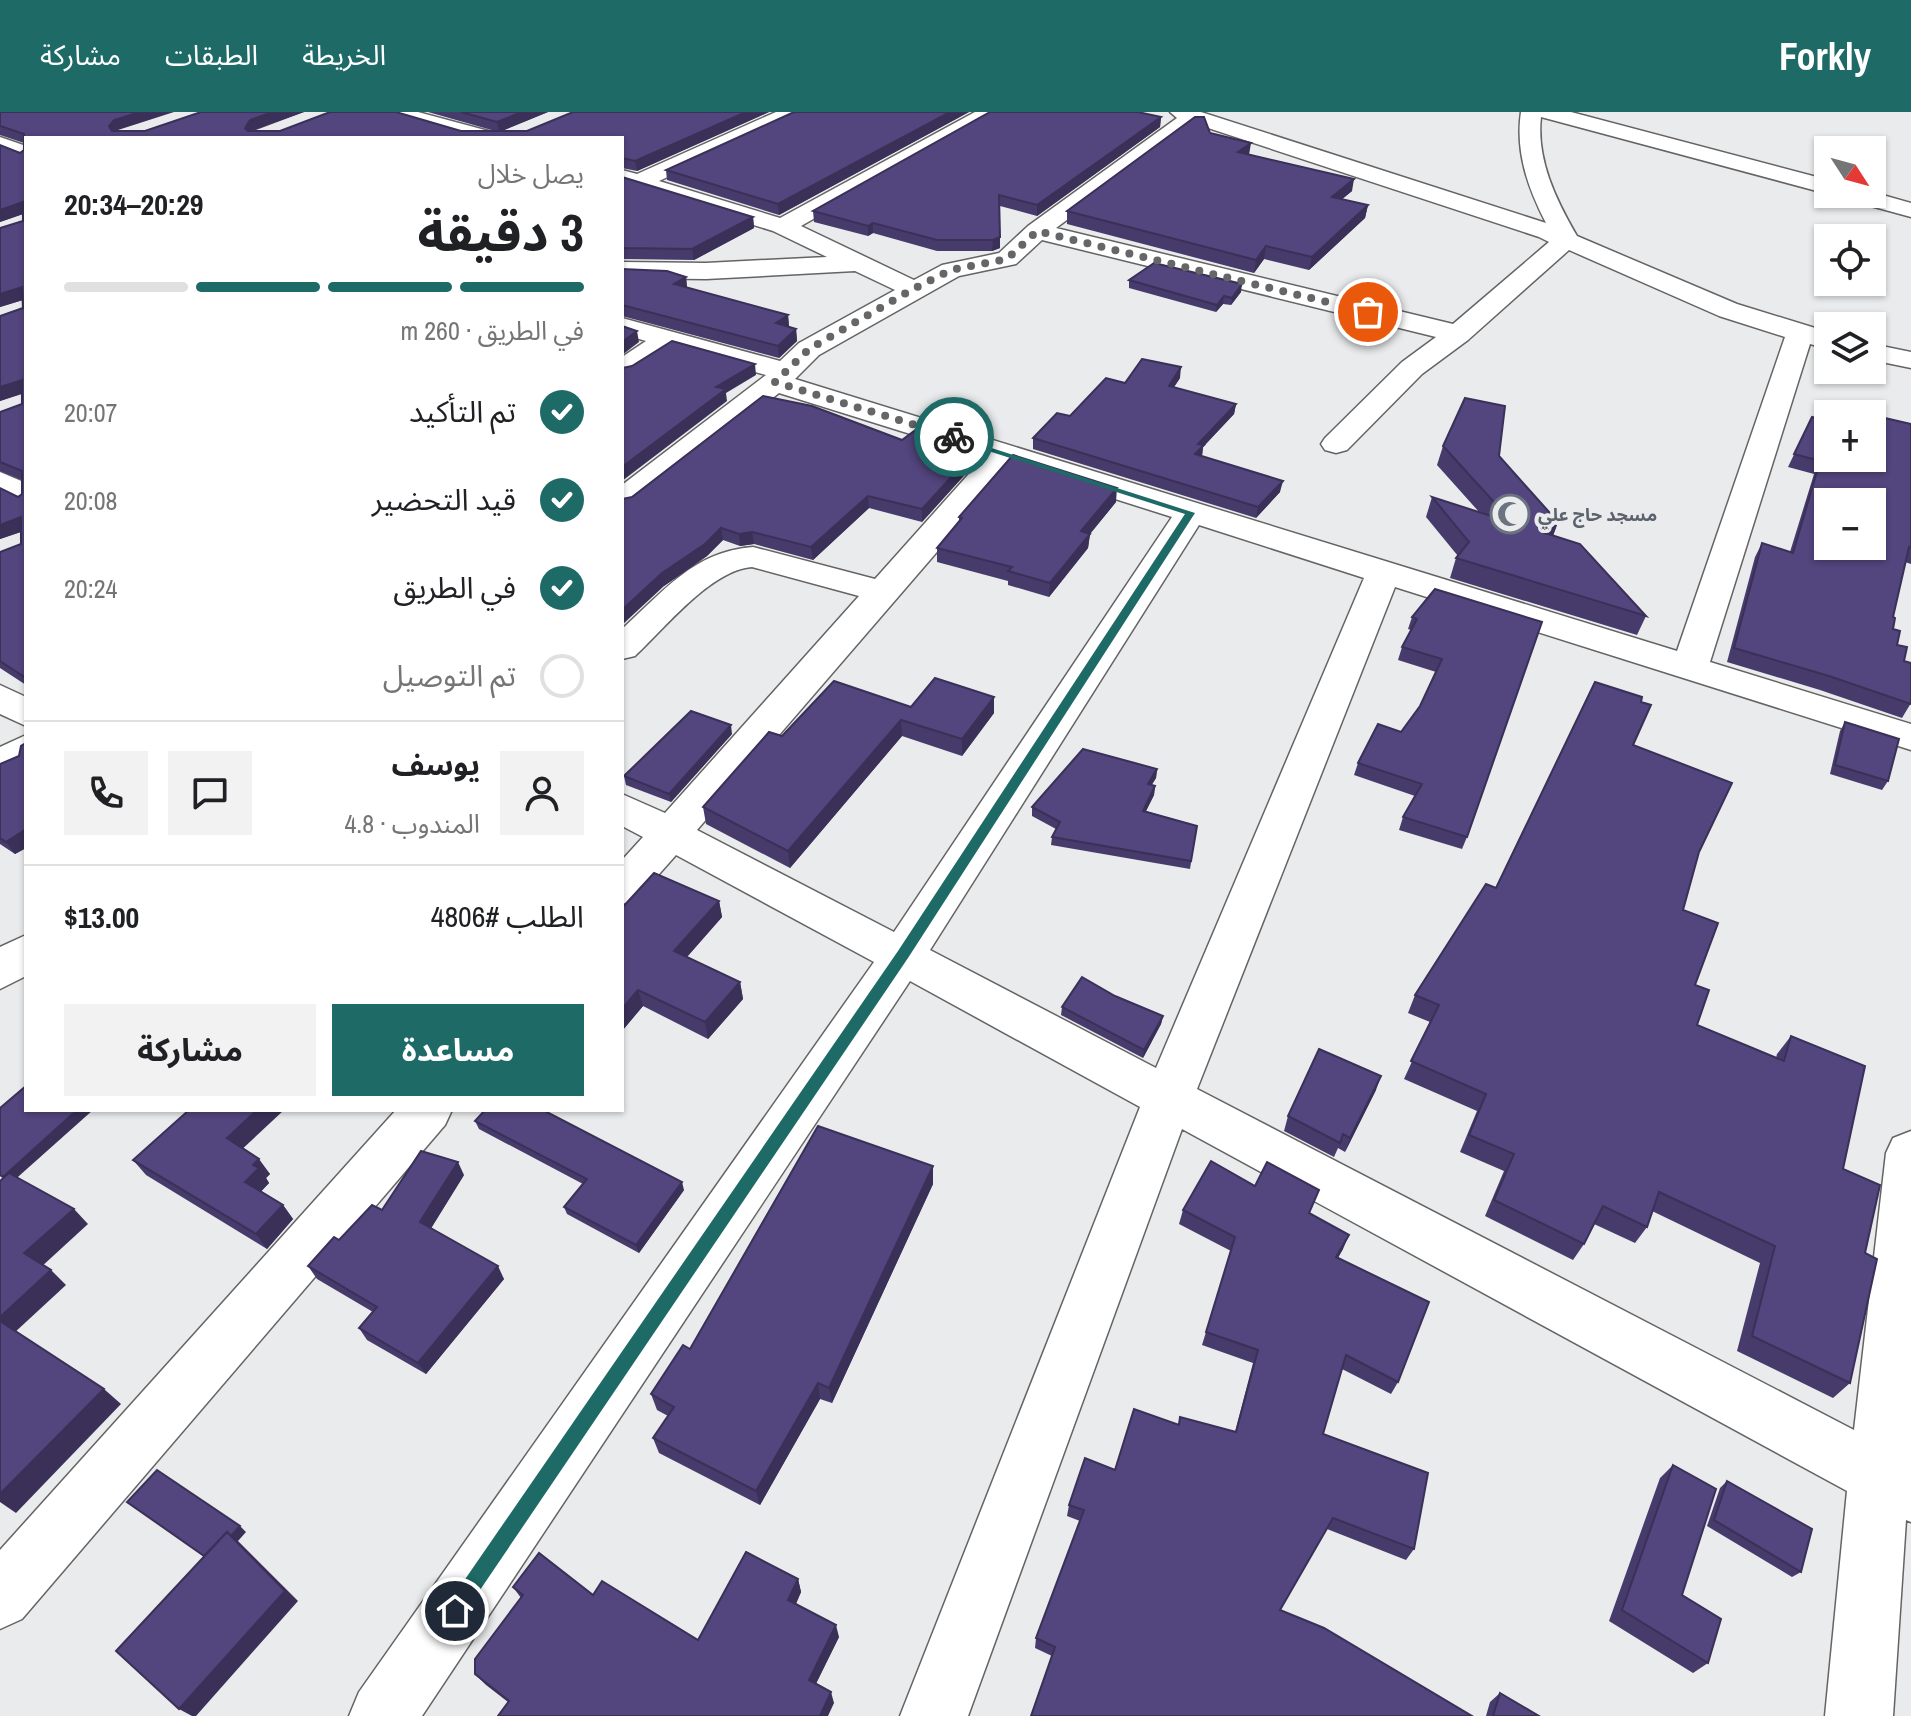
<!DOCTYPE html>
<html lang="ar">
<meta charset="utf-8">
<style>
body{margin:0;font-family:"Archivo Narrow","Noto Sans Arabic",sans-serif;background:#f2f2f2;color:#202124;direction:rtl;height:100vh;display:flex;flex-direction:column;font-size:30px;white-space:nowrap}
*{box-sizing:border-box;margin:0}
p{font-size:26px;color:#757577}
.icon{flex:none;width:44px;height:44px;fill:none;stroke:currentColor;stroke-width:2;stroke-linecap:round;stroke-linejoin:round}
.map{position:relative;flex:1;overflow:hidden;direction:ltr}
.side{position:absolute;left:24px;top:24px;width:600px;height:976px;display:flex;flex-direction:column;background:#fff;border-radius:0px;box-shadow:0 2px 6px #0004;direction:rtl}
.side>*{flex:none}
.needle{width:52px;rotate:126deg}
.tools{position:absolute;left:1814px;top:24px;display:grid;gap:16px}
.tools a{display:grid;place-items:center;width:72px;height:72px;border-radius:0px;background:#fff;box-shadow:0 2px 6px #0004;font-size:40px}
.pin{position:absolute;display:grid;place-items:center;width:68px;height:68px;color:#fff;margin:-34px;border:4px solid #fff;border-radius:50%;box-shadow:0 2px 8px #0007}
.courier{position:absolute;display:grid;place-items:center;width:80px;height:80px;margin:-40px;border:6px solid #1e6a67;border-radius:50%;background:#fff;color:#222;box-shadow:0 2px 10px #0007}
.head em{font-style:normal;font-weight:700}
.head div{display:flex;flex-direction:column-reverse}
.head{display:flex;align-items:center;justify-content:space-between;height:136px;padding:0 40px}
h1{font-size:52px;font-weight:700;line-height:60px}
.bar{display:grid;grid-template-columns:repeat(4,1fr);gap:12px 8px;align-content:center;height:96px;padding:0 40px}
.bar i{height:10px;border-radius:6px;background:#e0e0e0}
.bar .on{background:#1e6a67}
.bar p{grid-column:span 4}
.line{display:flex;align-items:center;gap:20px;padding:0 40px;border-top:2px solid #e0e0e0}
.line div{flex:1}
.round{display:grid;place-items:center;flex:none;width:84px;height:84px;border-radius:0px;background:#f2f2f2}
ol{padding:0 40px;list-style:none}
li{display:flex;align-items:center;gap:24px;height:88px}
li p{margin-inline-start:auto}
li .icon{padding:8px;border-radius:50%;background:#1e6a67;color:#fff;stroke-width:4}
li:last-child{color:#757577}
li i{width:44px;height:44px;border:4px solid #e0e0e0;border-radius:50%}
.cta{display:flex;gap:16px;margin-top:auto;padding:16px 40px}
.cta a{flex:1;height:92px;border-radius:0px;background:#1e6a67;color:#fff;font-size:32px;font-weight:700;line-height:92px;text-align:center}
.cta a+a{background:#f2f2f2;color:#202124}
header{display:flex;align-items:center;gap:48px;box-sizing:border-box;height:112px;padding:0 40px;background:#1e6a67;color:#fff}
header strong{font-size:38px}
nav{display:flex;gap:44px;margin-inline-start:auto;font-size:28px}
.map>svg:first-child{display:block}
</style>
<header>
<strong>Forkly</strong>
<nav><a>الخريطة</a><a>الطبقات</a><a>مشاركة</a></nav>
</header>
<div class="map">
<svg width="1911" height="1604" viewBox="0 0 1911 1604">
<rect width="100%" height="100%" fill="#eaebec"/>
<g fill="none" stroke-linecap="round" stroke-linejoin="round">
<g stroke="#646465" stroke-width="3">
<g id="minor">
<path d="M384,0H418L496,21L499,26H464L387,4Z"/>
<path d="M776,0H803L800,4L659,69L780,106L975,0H1001L801,114L914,168L942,153L999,141L1028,114L1177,6L1170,0H1201L1546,111C1528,76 1515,40 1521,0H1571L1828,68V82L1541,5C1536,47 1556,88 1577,124L1737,192L1828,220V237L1810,232L1710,550L1911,612V638L1395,475L1197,977L1854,1318L1886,1041L1893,1026L1911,1019V1410L1906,1408L1893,1604H1825L1847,1379L1182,1017L968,1604H900L1140,995L910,869L422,1604H349L359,1580L874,850L676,743L637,787L622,792V748L643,725L622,714V682L665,701L859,484L752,455C711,458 665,516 635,544L622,547V517C663,480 694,439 753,435L875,467L984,345L779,281L633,395L622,398V373L766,263L673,237L632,263L622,266V245L646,229L622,222V206L780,249L799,231L895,178L855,159L706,167L622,166V150L706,151L827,145L773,119L622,72V58L637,62ZM1196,12L1539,125L1549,130L1453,212L1056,116ZM1042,128L1436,225L1402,250L1325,326L1321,332L1325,338L1336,341L1347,338L1422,262L1468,228L1569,138L1719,204L1785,225L1677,539L795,267L819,243L959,164L1016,152ZM1011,354L1172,405L894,820L697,718ZM1199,413L1364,466L1156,956L930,838Z"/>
<path d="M0,25L26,34V48L0,39Z"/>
<path d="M1872,80L1911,91V105L1845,87L1841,82Z"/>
<path d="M1872,232L1911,240V256L1872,248Z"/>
<path d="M0,360L26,371V394L0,382Z"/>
<path d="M0,573L26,585V614L0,602Z"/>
<path d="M26,623V654L0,666V635Z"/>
<path d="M26,823V864L0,877V835Z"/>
<path d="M396,998H452L445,1013L22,1507L0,1517V1438Z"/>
</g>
</g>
<use href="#minor" fill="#fff" fill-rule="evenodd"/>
</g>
<g fill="#473b6c">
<path d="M0,0L118,18L117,19H145L201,0H304L253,19H495L428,0H548L502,19H527L573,0H769L637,59L622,56V26H26V573L0,556V440L21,432V420L0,427V376L18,385L22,382V368L0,359V300L22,292V282L0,289V204L23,196V188L0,195V116L23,109V102L0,110L20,41L24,38V31L0,23Z"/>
<path d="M794,0H969L779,103L667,68L666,58Z"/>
<path d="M1161,5L1160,15L1037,104L1000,94V136L992,139H937L873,121L868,124L814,110L813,99Z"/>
<path d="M1249,42L1352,79L1342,87L1368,93L1365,106L1309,158L1264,147L1254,161L1067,112V99Z"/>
<path d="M622,65L753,105L754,116L694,148L622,147Z"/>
<path d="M622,157L686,165L687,176L788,203L789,215L796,217L797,229L779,246L622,204Z"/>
<path d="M1129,168L1241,180L1231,193L1223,192L1216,200L1129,176Z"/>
<path d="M1180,266L1174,275L1236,292L1234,302L1203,335L1202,344L1280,380L1256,406L1033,337V326L1125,271Z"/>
<path d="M1828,303V346L1911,312V452L1905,450L1893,505V517L1897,533L1904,549L1911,591L1902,606L1820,578L1727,550L1755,445L1762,431L1790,440L1814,362L1788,355L1812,305L1826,308Z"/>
<path d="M902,328L979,347L922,410L869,396L813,448L754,432L740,434L723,428L707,444L664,474L622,387Z"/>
<path d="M1443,334L1499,344L1558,410L1553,424L1646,504L1637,523L1450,466L1456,446L1458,444L1426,405L1432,385L1480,401L1437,353Z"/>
<path d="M1116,390L1090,422L1088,436L1049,485L1008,473V469L937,450V436L959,410V405Z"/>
<path d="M1435,477L1467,725L1462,737L1399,718L1403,705L1415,684L1354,663L1358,651L1401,620L1420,594L1436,560L1398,548L1402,535L1411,518L1408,517L1412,505Z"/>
<path d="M911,595L994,601L962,644L902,624L790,756L706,712L703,695L782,624Z"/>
<path d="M1845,610L1888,669L1882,678L1830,662L1840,619Z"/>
<path d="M732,622L671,690L626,673L624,664Z"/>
<path d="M26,631V736L15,742L0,732V652L19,644Z"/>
<path d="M1633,633L1699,740L1683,798L1695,873L1697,913L1776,946L1777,942L1791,924L1843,1057L1865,1141L1850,1271L1833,1286L1737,1239L1760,1151L1652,1099L1647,1115L1635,1131L1594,1112L1584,1132L1573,1148L1485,1104L1504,1059L1460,1040L1477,999L1404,967L1430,910L1408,901L1415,883L1496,776Z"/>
<path d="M1157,657L1156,666L1151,673L1155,674L1154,683L1146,699L1197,714L1190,757L1051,733L1052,725L1056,717L1032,704V695Z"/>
<path d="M719,789L722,805L687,845L740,870L743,887L708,927L643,894L622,919V796Z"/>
<path d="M1115,884L1163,904L1161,912L1143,946L1061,903L1062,895Z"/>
<path d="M1376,978L1345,1040L1338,1036L1334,1045L1284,1019L1288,1004Z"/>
<path d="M475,1009L684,1078L639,1141L567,1102L564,1095L583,1072L479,1017Z"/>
<path d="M243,1036L270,1062L266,1066L269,1071L261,1079L283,1093L293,1107L267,1137L146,1063L133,1048Z"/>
<path d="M933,1054V1072L832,1291L820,1287L760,1393L659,1341L653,1326L668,1304L657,1298L651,1282L690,1237Z"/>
<path d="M464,1063L431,1116L504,1167L426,1262L367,1228L359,1216L373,1200L317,1167L308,1154L339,1128L382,1098Z"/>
<path d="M1255,1074L1310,1101L1343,1137L1338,1146L1398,1270L1391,1282L1342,1257L1323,1322L1414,1437L1406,1448L1327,1417L1052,1544L1035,1536L1036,1526L1080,1409L1067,1404L1069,1393L1178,1313L1180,1305L1235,1320L1253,1251L1202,1233L1231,1139L1179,1112L1183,1098Z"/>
<path d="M1673,1353L1682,1483L1708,1551L1693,1561L1609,1509L1660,1366Z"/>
<path d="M1727,1369L1801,1460L1792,1465L1707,1414L1720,1376Z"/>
<path d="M798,1467L801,1480L796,1492L839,1525L816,1572L834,1591L508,1590L486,1573L475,1562L521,1486L513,1475L593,1483L698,1528Z"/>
<path d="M1500,1581L1539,1604H1486L1490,1590Z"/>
</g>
<g fill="#3a3058">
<path d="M140,0H174L118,18L113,24L109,14L114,8Z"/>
<path d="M273,0H304L253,18L248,26L245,16L250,8Z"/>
<path d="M522,0H548L499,20L497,10Z"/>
<path d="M746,0H769L637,59L635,49Z"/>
<path d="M950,0H969L779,103L778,92Z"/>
<path d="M1161,5L1160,15L1037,104V93Z"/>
<path d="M1251,31L1249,43L1238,40Z"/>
<path d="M1354,67L1352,79L1329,98L1332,85Z"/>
<path d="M23,90L26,101L0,110V98Z"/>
<path d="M1368,93L1365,106L1309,158L1312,145Z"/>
<path d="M753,105L754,116L694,148L692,137Z"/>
<path d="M873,111V121L868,124V114Z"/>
<path d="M1000,125V136L992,139L993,128Z"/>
<path d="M1266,134L1264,147L1254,161L1256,148Z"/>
<path d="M686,165L687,176L674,172Z"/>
<path d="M1242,172L1241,180L1231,193L1232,186Z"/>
<path d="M22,175L26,187L0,195V182Z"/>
<path d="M1224,184L1223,192L1216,200L1217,193Z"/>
<path d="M788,203L789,215L776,211Z"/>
<path d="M796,217L797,229L779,246L778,234Z"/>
<path d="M637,219L639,230L622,243V230Z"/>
<path d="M755,252L756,263L726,281L727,289L622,369V355L716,275Z"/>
<path d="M1181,255L1180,266L1168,284L1169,274Z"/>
<path d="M22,268L26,280L0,289V275Z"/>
<path d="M1236,292L1234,302L1203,335L1202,344L1194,353L1198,332Z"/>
<path d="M979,335V347L922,410V397Z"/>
<path d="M1283,369L1280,380L1256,406L1258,395Z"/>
<path d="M1117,376L1116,390L1080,434L1081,419Z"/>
<path d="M868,384L869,396L813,448L811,435Z"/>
<path d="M21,405L26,418L0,427V413Z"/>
<path d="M1558,410L1551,429L1545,421Z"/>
<path d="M721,416L723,428L707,444L664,474L622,513V498L662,461Z"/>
<path d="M752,420L754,432L740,434L739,422Z"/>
<path d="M1090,422L1088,436L1049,485L1050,471Z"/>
<path d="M994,585V601L962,644V627Z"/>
<path d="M901,608L902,624L790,756L788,739Z"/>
<path d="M731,613L732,622L671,690L669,682Z"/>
<path d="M1157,657L1156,666L1147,681L1148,672Z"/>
<path d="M1155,674L1154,683L1142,707L1143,699Z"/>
<path d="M26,717V736L15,742L6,730Z"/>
<path d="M719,789L722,805L678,855L674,839Z"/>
<path d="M740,870L743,887L708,927L705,910Z"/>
<path d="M638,878L643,894L622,919V897Z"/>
<path d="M1163,904L1161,912L1143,946L1144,938Z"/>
<path d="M1381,964L1376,978L1345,1040L1350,1026Z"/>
<path d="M77,998H93L10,1072L3,1065Z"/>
<path d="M257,998H284L238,1041L227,1026Z"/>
<path d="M259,1047L270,1062L266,1066L269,1071L256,1085L245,1070L253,1053Z"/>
<path d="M458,1050L464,1063L427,1123L420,1110Z"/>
<path d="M933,1054V1072L832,1291L829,1276Z"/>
<path d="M682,1070L684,1078L639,1141L636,1133Z"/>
<path d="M283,1093L293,1107L267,1137L256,1122Z"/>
<path d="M74,1097L88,1112L40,1156L24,1141Z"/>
<path d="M1349,1123L1343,1137L1330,1158L1336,1145Z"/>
<path d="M498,1154L504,1167L426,1262L418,1251Z"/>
<path d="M51,1158L66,1173L0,1234V1205Z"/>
<path d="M818,1271L820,1287L760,1393L756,1379Z"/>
<path d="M104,1277L121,1292L16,1401L0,1390V1382Z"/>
<path d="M240,1414L246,1420L238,1429L298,1489L196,1604H192L179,1597L209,1448Z"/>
<path d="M798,1467L801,1480L792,1500L788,1488Z"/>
<path d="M836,1513L839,1525L812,1579L809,1568Z"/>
<path d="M831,1580L834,1591L828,1604H820Z"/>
</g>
<g fill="#53457d" stroke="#3a3058" stroke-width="2" fill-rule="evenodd">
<path d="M0,0H140L114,8L109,14L112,19H145L201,0H273L250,8L245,16L248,19H280L330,0H396L461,19H527L573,0H746L635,49L622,46V26H26V566L0,549V440L21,432V405L0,413V376L18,385L22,382V359L0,350V300L22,292V268L0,275V204L23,196L22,175L0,182V116L23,109V90L0,98V33L20,41L24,38V22L0,14Z"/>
<path d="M461,0H522L497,10Z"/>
<path d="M794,0H950L778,92L666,58Z"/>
<path d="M990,0H1138L1161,5L1037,93L999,83L1000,125L993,128H937L873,111L868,114L813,99Z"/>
<path d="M1195,5H1204L1210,21L1251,31L1238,40L1354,67L1332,85L1368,93L1312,145L1266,134L1256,148L1067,99Z"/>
<path d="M622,65L753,105L692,137L622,136Z"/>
<path d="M1154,151L1242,172L1232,186L1224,184L1217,193L1129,168Z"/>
<path d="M622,157L667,159L686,165L674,172L788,203L776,211L796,217L778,234L622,193Z"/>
<path d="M622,214L637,219L622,230Z"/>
<path d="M672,229L755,252L716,275L726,277L622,355V256L632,254Z"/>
<path d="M1142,247L1181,255L1169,274L1236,292L1198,332L1204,333L1195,342L1283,369L1258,395L1033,326L1057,301L1070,304L1106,266L1125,271Z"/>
<path d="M763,284L812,294L902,328L918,316L979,335L922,397L868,384L811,435L752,420L739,422L721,416L705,432L662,461L622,498V387L632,385Z"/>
<path d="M1465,286L1505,294L1499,344L1558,410L1545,421L1580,432L1646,504L1456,446L1469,430L1432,385L1513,411L1443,334Z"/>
<path d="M1833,294L1868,302H1830Z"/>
<path d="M1872,303L1911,312V436L1909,435L1893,505L1895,506L1893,517L1900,519L1897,533L1907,535L1904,549L1911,551V592L1829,564L1734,536L1762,431L1793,441L1820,349L1794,342L1812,305L1828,309V346H1872ZM1828,390H1872V434H1828Z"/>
<path d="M1013,343L1117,376L1081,419L1090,422L1050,471L1008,459L1012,455L937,436L962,406L959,405Z"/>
<path d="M1435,477L1542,510L1467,725L1403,705L1422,672L1358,651L1378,612L1401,620L1420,594L1442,547L1402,535L1417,507L1412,505Z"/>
<path d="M935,566L994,585L962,627L901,608L788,739L703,695L769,620L782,624L834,569L911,595Z"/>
<path d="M1595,570L1642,585L1641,590L1651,593L1633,633L1732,671L1699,740L1683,798L1718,811L1695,873L1709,878L1697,913L1784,949L1791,924L1865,954L1843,1057L1880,1073L1865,1141L1877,1147L1850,1271L1752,1224L1775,1134L1659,1080L1647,1115L1603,1094L1584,1132L1494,1088L1514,1042L1469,1023L1486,982L1411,949L1439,893L1415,883L1486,772L1496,776Z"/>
<path d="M691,599L731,613L669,682L624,664Z"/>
<path d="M1845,610L1899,627L1888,669L1835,653Z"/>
<path d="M26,631V717L6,730L0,726V652L19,644L21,634Z"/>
<path d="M1083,637L1157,657L1148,672L1155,674L1143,699L1197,714L1191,749L1052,725L1060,710L1032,695Z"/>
<path d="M654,761L719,789L674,839L740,870L705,910L638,878L622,897V796Z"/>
<path d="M1082,865L1115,884L1163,904L1144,938L1062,895Z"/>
<path d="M1319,937L1381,964L1350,1026L1343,1022L1340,1031L1288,1004Z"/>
<path d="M26,974V998H77L3,1065L0,1063V996Z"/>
<path d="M189,998H257L227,1026L259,1047L253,1053L259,1056L245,1070L283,1093L256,1122L133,1048Z"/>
<path d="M485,998H543L682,1070L636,1133L564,1095L587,1067L475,1009Z"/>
<path d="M818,1014L933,1054L829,1276L818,1271L756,1379L653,1326L674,1295L651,1282L683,1233L690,1237Z"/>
<path d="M421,1039L458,1050L420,1110L498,1154L418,1251L359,1216L377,1195L308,1154L334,1125L339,1128L372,1093L382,1098Z"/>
<path d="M1211,1049L1255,1074L1267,1050L1319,1078L1309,1101L1349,1123L1336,1145L1429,1190L1398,1270L1346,1243L1323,1322L1428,1361L1414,1437L1333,1406L1280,1498L1324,1516L1472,1604H1031L1055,1535L1036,1526L1084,1398L1069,1393L1085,1346L1115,1358L1134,1297L1179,1313L1180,1305L1236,1320L1258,1238L1206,1220L1235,1125L1183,1098Z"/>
<path d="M9,1061L74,1097L24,1141L51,1158L0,1205V1069Z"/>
<path d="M0,1209L104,1277L0,1382Z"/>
<path d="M1673,1353L1716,1377L1682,1483L1721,1507L1708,1551L1622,1498Z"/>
<path d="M157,1358L240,1414L231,1424L227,1420L204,1444L127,1390Z"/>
<path d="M1727,1369L1812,1417L1801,1460L1714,1408Z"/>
<path d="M227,1420L285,1479L179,1597L116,1539Z"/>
<path d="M746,1440L798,1467L788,1488L836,1513L809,1568L831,1580L820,1604H498L509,1589L475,1562V1547L523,1483L513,1475L539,1441L593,1483L602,1469L698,1528Z"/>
<path d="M1500,1581L1539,1604H1493Z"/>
</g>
<path fill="#1e6a67" d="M951,323L1195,401L908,846L461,1506L455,1508L448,1506L445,1499L448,1492L898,839L1185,402L951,327Z"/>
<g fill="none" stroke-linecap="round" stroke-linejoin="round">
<path stroke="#656667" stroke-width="8" stroke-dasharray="0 14.4" d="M954,325L775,270L809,237L913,177L951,158L1007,147L1037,119L1368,200"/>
</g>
<defs>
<g id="mosque-ring" transform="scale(2)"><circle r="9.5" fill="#eaebec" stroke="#6b7280" stroke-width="1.5"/><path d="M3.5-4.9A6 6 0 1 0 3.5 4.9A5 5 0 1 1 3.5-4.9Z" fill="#6b7280"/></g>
</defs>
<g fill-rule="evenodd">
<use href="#mosque-ring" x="1510" y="402"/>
</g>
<g text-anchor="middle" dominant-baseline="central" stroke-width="8" stroke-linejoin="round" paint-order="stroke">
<g font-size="18" font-weight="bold" fill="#5b616d" stroke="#eaebec" text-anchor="start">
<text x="1538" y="402">مسجد حاج علي</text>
</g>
</g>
</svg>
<div class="tools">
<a><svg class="needle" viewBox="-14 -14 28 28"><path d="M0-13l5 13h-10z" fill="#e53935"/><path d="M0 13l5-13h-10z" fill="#757577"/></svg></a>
<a><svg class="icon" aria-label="locate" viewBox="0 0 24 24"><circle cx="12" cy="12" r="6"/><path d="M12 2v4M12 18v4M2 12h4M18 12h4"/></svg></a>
<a><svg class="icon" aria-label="layers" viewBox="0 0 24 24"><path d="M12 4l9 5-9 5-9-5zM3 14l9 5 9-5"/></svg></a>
<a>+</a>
<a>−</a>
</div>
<div class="pin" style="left:1368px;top:200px;background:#ea580c"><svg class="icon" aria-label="bag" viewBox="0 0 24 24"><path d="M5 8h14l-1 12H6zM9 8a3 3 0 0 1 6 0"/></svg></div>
<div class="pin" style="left:455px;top:1499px;background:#1f2937"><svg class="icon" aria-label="home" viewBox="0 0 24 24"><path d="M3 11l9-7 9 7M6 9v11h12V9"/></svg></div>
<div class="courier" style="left:954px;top:325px"><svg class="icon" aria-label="bike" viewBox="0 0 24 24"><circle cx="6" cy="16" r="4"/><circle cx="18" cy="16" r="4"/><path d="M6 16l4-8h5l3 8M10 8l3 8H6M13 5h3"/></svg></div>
<section class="side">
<div class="head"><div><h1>3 دقيقة</h1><p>يصل خلال</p></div><em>20:29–20:34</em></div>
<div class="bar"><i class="on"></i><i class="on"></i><i class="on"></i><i></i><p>في الطريق · 260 m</p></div>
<ol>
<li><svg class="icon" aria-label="check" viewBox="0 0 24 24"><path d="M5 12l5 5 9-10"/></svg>تم التأكيد<p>20:07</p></li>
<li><svg class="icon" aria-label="check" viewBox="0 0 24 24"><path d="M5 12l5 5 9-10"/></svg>قيد التحضير<p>20:08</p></li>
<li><svg class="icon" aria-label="check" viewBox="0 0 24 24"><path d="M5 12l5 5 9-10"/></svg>في الطريق<p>20:24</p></li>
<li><i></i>تم التوصيل</li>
</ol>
<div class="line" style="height:144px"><a class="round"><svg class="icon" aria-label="person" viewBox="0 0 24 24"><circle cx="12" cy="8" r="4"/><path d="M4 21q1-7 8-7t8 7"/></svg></a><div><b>يوسف</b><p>المندوب · 4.8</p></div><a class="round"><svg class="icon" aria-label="chat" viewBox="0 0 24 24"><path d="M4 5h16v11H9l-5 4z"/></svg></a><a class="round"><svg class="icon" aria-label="phone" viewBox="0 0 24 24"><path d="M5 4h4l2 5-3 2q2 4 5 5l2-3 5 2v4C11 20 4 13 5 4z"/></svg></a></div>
<div class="line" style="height:104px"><div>الطلب #4806</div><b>$13.00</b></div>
<div class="cta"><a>مساعدة</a><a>مشاركة</a></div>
</section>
</div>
